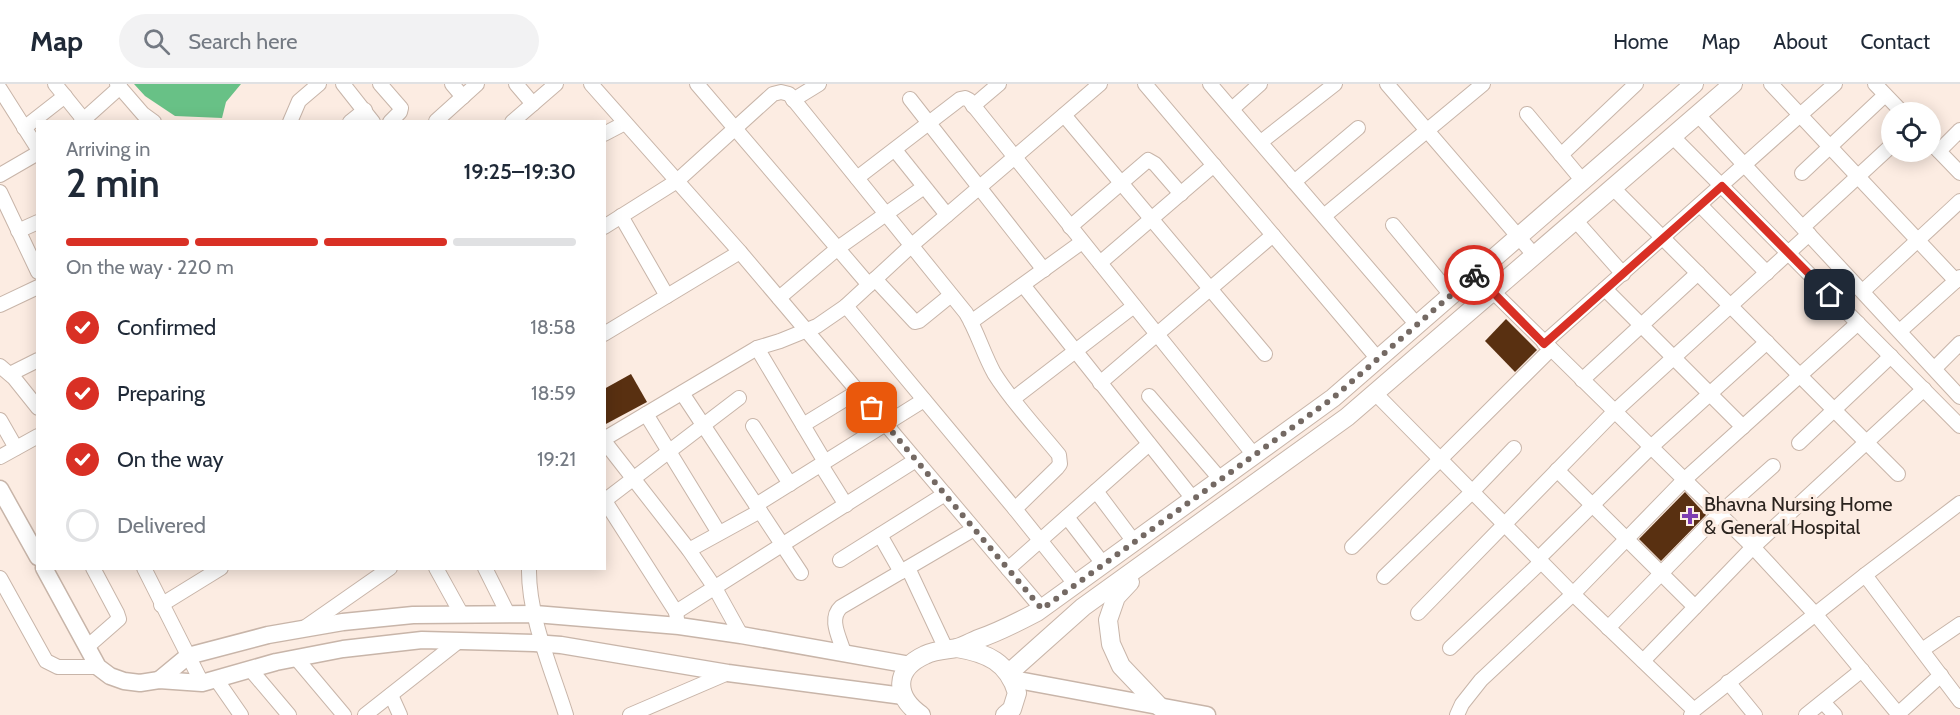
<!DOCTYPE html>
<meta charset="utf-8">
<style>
body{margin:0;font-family:Cabin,sans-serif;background:#f2f2f3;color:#1f2937;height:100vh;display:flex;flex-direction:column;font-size:22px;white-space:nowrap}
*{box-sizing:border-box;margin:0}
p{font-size:20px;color:#747a83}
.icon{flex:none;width:33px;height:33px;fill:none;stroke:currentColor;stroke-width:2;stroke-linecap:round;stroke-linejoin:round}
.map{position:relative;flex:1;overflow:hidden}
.panel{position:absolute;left:36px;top:36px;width:570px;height:450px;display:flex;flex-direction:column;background:#fff;border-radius:0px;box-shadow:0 3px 15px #0003}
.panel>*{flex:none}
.buttons{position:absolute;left:1881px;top:18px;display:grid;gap:12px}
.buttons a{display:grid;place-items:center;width:60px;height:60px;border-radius:50%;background:#fff;box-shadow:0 3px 15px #0003;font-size:30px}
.pin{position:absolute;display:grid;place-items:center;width:51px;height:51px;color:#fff;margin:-26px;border-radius:12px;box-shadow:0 3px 9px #0006}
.courier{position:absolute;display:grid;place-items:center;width:60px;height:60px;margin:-30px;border:4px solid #d93025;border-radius:50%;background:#fff;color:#222;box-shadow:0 2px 8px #0007}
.summary em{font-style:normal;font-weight:600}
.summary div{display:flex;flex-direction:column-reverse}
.summary{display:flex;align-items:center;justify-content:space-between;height:102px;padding:0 30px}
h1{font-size:39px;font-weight:600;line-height:45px}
.bar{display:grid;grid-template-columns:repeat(4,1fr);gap:9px 6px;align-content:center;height:72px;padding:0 30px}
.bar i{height:8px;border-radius:4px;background:#e0e1e3}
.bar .active{background:#d93025}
.bar p{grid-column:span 4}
ol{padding:0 30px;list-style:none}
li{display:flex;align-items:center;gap:18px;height:66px}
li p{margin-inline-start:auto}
li .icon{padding:6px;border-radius:50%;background:#d93025;color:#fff;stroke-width:4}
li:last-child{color:#747a83}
li i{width:33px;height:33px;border:3px solid #e0e1e3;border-radius:50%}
header{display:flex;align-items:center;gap:36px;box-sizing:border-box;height:84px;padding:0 30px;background:#fff;border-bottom:2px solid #e0e1e3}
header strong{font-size:28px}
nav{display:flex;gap:33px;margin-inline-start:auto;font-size:21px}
.search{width:420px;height:54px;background:#f2f2f3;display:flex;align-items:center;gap:15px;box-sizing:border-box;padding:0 21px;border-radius:33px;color:#747a83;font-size:22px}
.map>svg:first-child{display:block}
</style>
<header>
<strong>Map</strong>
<div class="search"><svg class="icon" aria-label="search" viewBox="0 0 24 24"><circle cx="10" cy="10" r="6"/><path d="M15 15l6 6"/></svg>Search here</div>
<nav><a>Home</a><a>Map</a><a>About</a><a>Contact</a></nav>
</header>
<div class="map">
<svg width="1960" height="631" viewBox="0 0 1960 631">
<rect width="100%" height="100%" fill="#fcece2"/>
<path fill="#68c186" d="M134,0H241L226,18L222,34L175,32L145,12Z"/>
<g fill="#593011">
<path d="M1506,235L1537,266L1515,288L1485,257Z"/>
<path d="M631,290L647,318L604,341V305Z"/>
<path d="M1685,408L1706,431L1661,477L1639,455Z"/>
</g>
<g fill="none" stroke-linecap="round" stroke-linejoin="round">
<g stroke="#c8b5a9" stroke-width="16">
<g id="minor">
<path d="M55,0L84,36"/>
<path d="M117,0L143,30L154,38"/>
<path d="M343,0L373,38"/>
<path d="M380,0L401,24L400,28L390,38"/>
<path d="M452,0L463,13"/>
<path d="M516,0L533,20"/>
<path d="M591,0L740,168L1042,525"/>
<path d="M697,0L869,201"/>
<path d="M1145,0L1378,275"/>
<path d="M1210,0L1417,241"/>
<path d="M1387,0L1535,172"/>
<path d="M1771,0L1956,197"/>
<path d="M1875,0L1902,28"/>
<path d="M0,5L38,65"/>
<path d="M910,15L1044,186"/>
<path d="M793,16L819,0"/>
<path d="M973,22L999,0"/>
<path d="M1232,25L1260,0"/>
<path d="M1527,30L1582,96"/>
<path d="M1064,31L1265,270"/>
<path d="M1698,31L1960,313"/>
<path d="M436,37L477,0"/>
<path d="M81,38L120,3"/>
<path d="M290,38L299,17L319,0"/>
<path d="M350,38L365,26"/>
<path d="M512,38L556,0"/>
<path d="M24,44L65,12"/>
<path d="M604,50L625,39"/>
<path d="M1673,53L1960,342"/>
<path d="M1261,58L1335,0"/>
<path d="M1930,58L1960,89"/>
<path d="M895,66L947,131"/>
<path d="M1939,67L1960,46"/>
<path d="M1561,71L1636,0"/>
<path d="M1802,89L1885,11"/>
<path d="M0,91L38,69"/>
<path d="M857,94L960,15L965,14L969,16L1254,371"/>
<path d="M1294,98L1358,44"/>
<path d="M1613,104L1898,390"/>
<path d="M0,108L38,188"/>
<path d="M1700,121L1767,189"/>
<path d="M621,132L667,212"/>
<path d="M1324,132L1483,0"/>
<path d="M1576,137L1623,190"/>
<path d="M1393,141L1451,211"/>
<path d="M604,143L677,97L773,10L781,8L789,10L966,229C977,247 983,269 994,289C1012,318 1037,344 1059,371L1060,380L1057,384L1015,425"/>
<path d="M1070,143L1148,76L1155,80L1181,110"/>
<path d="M1803,143L1892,61"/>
<path d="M18,147L38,138"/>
<path d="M1100,179L1214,81"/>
<path d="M1475,190L1753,463L1816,531L1899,631"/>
<path d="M875,195L915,238L919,237L951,211"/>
<path d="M1023,201L1194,416"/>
<path d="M1605,205L1743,343"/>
<path d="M1863,207L1960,117"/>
<path d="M779,214L838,164L924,103"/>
<path d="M0,221L38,203"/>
<path d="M846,222L1015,425L1076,501"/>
<path d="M971,238L1082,158"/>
<path d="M1900,247L1960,193"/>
<path d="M604,250L740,168"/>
<path d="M1544,259L1835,0"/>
<path d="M757,264L825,378"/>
<path d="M0,282L14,294L38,324"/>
<path d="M1935,284L1960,259"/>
<path d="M10,290L38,276"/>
<path d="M1582,296L1698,189"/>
<path d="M1100,299L1273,151"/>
<path d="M682,309L801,489"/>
<path d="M1375,309L1573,510L1694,626"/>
<path d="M1149,312L1221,396"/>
<path d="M1013,315L1134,222"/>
<path d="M646,330L719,449"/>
<path d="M0,336L16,364"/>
<path d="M803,341L857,308"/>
<path d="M753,342L790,400"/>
<path d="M604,355L757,264L780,257L817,242L846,222L912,161L1100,0"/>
<path d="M604,357L689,466L715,504L741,551"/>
<path d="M1799,359L1891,272"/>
<path d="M0,373L38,352"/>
<path d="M821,381L846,421"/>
<path d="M1557,386L1695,523"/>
<path d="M1096,407L1135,459"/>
<path d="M604,417L739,314"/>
<path d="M605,417L676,528L677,535"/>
<path d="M756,421L924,316"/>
<path d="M1067,433L1104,481"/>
<path d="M880,451L901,488"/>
<path d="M1352,463L1551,265"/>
<path d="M689,466L760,427"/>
<path d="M1538,475L1651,363L1767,258"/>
<path d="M840,476L945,410"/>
<path d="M144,484L202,599"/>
<path d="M436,484L462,531"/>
<path d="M485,484L508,530"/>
<path d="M529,484C528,532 552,586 566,631"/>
<path d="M908,484L946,565"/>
<path d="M1008,485L1149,360"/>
<path d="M1865,491L1960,617"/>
<path d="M1384,493L1472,408L1514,364"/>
<path d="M0,494L46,577L58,583H98"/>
<path d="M161,521L221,484"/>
<path d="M676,528L916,376"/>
<path d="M1418,529L1614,328L1809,150"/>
<path d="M304,544L390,484"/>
<path d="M1608,544L1719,430L1773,382"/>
<path d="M87,563L119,535L117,529L93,484"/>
<path d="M1450,564L1541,478"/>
<path d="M1922,566L1960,540"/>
<path d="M844,569C840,554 828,535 841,523L974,445"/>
<path d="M296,574L344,631"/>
<path d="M1643,577L1753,463L1924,305"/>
<path d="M250,585L289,631"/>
<path d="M216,595L241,631"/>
<path d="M1728,598L1755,631"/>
<path d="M391,611L400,631"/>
<path d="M1823,618L1835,631"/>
<path d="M365,631L459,557"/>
<path d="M630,631L728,589"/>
<path d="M1457,631L1462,620L1481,596L1573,510L1684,396L1858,239"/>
<path d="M1691,631L1694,626L1865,491L1960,419"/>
<path d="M1806,631L1862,586"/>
<path d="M1897,631L1941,591"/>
</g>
</g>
<g stroke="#c8b5a9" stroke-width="19">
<g id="tertiary">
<path d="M0,405L38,473"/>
<path d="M44,484L98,583L110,592L124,597L140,599L159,596L202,599L276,578L343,565L422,556L534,559L561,561L728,589L903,612"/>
<path d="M1013,595L1207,631"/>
<path d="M159,596L188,572L268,551L343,538L413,531L535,530L679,542L741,551L910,581"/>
</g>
</g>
<g stroke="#c8b5a9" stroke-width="20">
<g id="secondary">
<path d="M1130,498L1116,513L1108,536L1111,560L1121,582L1160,623"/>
<path d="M957,564C987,569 1008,578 1017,609L1012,625L1005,631"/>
<path d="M1009,589L1083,523L1347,333L1733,0"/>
<path d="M921,631C894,612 894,585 925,571C935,566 946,566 957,564C964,562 971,558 978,555C999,548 1018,538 1037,528L1333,314L1694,0"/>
</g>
</g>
<use href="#minor" stroke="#fff" stroke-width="14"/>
<use href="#tertiary" stroke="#fff" stroke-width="16"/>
<use href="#secondary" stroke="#fff" stroke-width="18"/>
</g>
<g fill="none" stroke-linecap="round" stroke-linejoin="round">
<path stroke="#746963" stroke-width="6" stroke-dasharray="0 10.8" d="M872,324L1042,525L1333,314L1474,191"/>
<path stroke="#d93025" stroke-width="8" d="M1474,191L1475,190L1544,260L1722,102L1830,211"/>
</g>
<path fill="#7e3cb1" stroke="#fcece2" stroke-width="2" d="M1687 423h6v6h6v6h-6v6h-6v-6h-6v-6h6z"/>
<g text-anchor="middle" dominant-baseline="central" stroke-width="6" stroke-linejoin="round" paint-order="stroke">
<g font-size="20" fill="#2a231e" stroke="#fcece2" text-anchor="start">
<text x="1704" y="420">Bhavna Nursing Home<tspan x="1704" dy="23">&amp; General Hospital</tspan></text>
</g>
</g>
</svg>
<div class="buttons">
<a><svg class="icon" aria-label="locate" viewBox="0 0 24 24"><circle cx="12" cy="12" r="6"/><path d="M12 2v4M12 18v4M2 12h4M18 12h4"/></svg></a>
</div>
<div class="pin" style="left:872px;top:324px;background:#ea580c"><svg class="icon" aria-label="bag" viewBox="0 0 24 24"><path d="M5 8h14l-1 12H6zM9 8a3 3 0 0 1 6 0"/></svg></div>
<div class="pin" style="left:1830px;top:211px;background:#1f2937"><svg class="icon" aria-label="home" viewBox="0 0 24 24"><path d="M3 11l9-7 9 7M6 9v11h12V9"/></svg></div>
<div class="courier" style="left:1474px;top:191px"><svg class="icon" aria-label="bike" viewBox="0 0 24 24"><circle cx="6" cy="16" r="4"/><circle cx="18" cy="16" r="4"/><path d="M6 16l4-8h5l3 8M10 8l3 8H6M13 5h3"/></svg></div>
<section class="panel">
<div class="summary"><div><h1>2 min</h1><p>Arriving in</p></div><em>19:25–19:30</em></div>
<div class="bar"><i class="active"></i><i class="active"></i><i class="active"></i><i></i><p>On the way · 220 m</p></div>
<ol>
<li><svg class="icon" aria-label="check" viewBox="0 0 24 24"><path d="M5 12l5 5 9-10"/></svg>Confirmed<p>18:58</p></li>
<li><svg class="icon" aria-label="check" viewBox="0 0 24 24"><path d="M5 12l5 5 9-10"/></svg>Preparing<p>18:59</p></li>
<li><svg class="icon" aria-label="check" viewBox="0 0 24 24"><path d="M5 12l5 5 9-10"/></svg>On the way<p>19:21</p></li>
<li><i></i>Delivered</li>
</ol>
</section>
</div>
